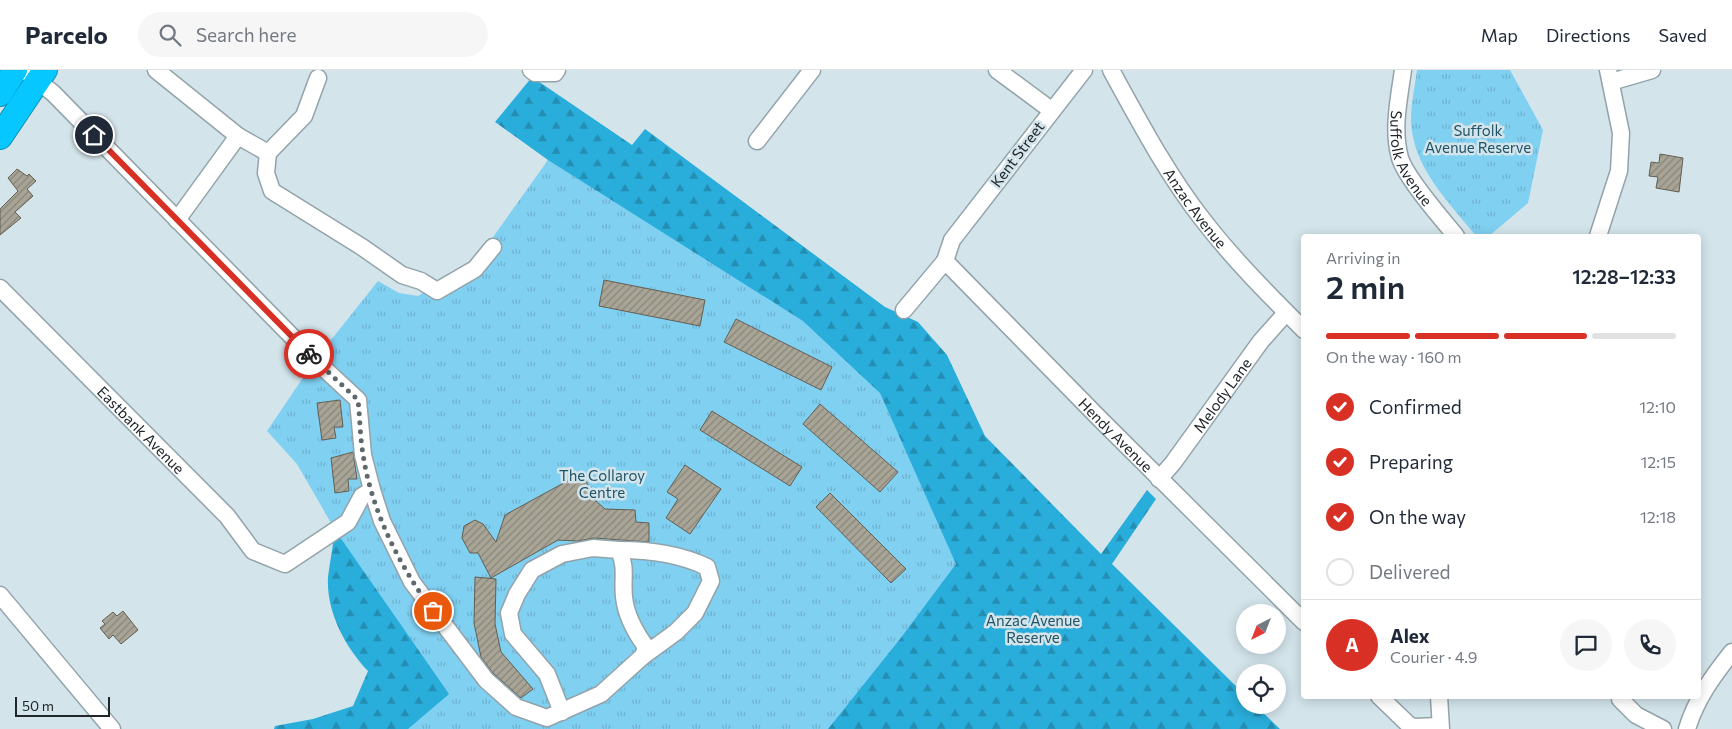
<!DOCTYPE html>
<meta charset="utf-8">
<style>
body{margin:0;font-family:Commissioner,sans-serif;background:#f6f6f7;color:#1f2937;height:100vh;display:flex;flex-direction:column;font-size:19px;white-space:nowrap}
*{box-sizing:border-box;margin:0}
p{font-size:16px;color:#747a83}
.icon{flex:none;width:28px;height:28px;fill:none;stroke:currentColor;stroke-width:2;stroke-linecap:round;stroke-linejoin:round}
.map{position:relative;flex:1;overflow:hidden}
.side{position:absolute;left:1301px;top:164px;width:400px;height:465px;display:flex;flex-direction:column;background:#fff;border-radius:5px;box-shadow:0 2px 12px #0003}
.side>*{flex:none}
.needle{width:32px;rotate:222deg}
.controls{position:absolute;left:1236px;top:534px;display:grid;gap:10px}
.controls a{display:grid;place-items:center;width:50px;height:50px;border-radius:50%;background:#fff;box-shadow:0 2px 12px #0003;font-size:25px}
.scale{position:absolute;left:15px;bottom:12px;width:95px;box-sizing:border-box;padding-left:5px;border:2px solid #202629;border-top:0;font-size:14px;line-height:18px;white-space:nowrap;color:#202629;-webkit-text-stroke:4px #d3e4eb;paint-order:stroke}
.pin{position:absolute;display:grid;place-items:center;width:42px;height:42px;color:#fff;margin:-21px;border:2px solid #fff;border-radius:50%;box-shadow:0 1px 5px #0007}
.courier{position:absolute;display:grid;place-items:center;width:50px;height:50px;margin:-25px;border:4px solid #d93025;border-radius:50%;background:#fff;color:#222;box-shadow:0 1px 6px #0007}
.summary em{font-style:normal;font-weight:600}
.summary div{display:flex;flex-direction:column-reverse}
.summary{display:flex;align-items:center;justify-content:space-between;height:85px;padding:0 25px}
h1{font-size:32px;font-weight:600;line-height:38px}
.bar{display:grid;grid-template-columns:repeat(4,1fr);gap:8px 5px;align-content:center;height:60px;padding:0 25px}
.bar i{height:6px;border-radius:4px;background:#e0e1e3}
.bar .current{background:#d93025}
.bar p{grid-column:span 4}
.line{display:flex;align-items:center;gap:12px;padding:0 25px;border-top:1px solid #e0e1e3}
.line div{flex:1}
.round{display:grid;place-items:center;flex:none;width:52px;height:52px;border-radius:26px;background:#f6f6f7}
ol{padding:0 25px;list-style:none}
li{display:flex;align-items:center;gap:15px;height:55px}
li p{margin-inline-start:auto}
li .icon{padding:5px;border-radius:50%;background:#d93025;color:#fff;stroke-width:4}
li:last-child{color:#747a83}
li i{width:28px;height:28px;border:2px solid #e0e1e3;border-radius:50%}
header{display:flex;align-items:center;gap:30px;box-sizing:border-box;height:70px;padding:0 25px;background:#fff;border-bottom:1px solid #e0e1e3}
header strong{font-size:24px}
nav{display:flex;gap:28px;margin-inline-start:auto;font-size:18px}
.search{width:350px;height:45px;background:#f6f6f7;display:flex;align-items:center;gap:12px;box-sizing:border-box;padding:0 18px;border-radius:28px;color:#747a83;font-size:19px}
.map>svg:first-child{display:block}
</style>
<header>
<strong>Parcelo</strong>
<div class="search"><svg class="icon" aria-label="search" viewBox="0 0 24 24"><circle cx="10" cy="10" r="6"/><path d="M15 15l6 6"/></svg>Search here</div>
<nav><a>Map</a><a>Directions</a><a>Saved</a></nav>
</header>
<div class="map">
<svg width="1732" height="659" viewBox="0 0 1732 659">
<defs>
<pattern id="forest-firs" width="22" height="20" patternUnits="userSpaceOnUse" patternTransform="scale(1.25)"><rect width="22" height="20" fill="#29addb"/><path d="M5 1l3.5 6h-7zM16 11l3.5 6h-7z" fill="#238db2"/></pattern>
<pattern id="park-tufts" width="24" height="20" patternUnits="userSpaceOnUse" patternTransform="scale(1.25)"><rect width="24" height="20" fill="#80d0f2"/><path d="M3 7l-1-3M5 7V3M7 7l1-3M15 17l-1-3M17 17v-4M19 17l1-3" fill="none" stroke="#6eb2d0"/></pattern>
<pattern id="building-hatch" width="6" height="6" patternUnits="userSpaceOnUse" patternTransform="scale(1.25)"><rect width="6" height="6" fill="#a8a496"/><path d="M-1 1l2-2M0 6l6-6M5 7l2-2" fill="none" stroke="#88857a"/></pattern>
</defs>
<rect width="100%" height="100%" fill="#d3e4eb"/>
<path fill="url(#forest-firs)" d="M532,7L632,75L645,59L885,237L918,252L947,285L985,366L1101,484L1147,420L1156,429L1112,494L1245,625V635H1255L1280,659H274L275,656L313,649L353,636L368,601C345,577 326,541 328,507C330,491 333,476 335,460L548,90L495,52Z"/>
<g fill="url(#park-tufts)">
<path d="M1417,0H1510L1543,60L1528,133L1489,166H1476C1449,132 1412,97 1411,50C1411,34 1415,16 1417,0Z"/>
<path d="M548,90L803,251L880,323L956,494L900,569L828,659H408L449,624L335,460L297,394L267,361L315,290L378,211L399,223L418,226L476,191Z"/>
</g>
<g fill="url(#building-hatch)" stroke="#635f53">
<path d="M1660,84L1683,88L1679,122L1656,118L1658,107L1649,106L1651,92L1659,93Z"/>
<path d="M17,99L27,106L29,104L36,111L27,119L33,126L15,142L21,148L0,165V139L18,121L8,108Z"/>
<path d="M604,210L705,230L700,256L599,236Z"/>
<path d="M736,249L832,297L821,320L724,272Z"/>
<path d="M340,330L343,357H334L336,368L322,370L317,333Z"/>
<path d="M820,334L898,402L880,422L803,354Z"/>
<path d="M712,341L802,397L790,416L700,360Z"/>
<path d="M353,382L357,409H348L349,421L335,423L331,388Z"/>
<path d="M685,395L721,419L690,464L666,448L678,429L667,422Z"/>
<path d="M582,403L596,431L605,439L635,440L636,452L649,453V472L594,468L577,471L558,470L491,508L478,483H470L462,468L464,456L475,450L483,454L496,472L505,445Z"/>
<path d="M830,423L906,499L891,513L816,437Z"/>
<path d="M475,507L496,509L495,554L501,582L533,619L521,628L493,603L481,587L474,553Z"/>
<path d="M123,541L138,560L121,574L113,565L109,569L100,558L105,554L102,551L113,542L117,546Z"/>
</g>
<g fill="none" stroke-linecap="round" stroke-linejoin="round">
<g stroke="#93a3aa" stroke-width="19">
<g id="minor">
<path d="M24,0L53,23L315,290L358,330L363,385L372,420L382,451L412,512L486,610L516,637L547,648L601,624L643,586L646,577C635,562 626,546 624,527C622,508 627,499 619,480L593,478L562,484L532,500L517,524L509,543L513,564L547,604L562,642"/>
<path d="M156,0L238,66L268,83L266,103L272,121L362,177L402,205L421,211L437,221L475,199L493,177"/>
<path d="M531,0L535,3H555L557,0"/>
<path d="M997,0L1051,40"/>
<path id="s1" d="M1084,0L952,170L945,191L1100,349L1304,552"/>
<path id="s2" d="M1111,0C1139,51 1167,104 1203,150C1233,189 1269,225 1304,260"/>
<path id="s3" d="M1403,0C1399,29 1392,59 1400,88C1406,108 1442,149 1456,166"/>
<path d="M1611,12L1652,0"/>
<path d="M757,71L812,0"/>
<path d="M268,83L304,46L318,8"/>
<path d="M177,150L238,66"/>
<path d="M1598,166L1619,101L1621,63L1608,0"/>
<path id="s4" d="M0,218L227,446L253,481L285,494L348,452L362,426L372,420"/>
<path d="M904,240L945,191"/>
<path id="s5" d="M1159,409L1173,393L1261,271L1286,243"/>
<path d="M619,480C650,480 680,484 707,497L711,511L695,543L676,562L643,586"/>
<path d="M0,525L112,659"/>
<path d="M1379,626L1409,655L1414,657L1440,656"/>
<path d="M1439,626L1441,659"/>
<path d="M1620,626V629L1636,645L1663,659"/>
<path d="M1687,659C1696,629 1713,606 1732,582"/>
</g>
</g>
<g stroke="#0f8fb4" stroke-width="26">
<g id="highway">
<path d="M0,24L15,0"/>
<path d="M0,67L45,0"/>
</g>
</g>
<use href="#minor" stroke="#fff" stroke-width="16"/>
<use href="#highway" stroke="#06c7ff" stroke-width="24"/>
</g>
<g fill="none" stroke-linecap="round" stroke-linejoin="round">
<path stroke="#5f686d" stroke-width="5" stroke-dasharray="0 9" d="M309,284L358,330C360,348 360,367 363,384C371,440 400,497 433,541"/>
<path stroke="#d93025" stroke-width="6" d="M94,65L309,284"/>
</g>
<g text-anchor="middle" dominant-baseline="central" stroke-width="5" stroke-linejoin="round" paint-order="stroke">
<g font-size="15" fill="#225468" stroke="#d3e4eb">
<text x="1478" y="60">Suffolk<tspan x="1478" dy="17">Avenue Reserve</tspan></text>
<text x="602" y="405">The Collaroy<tspan x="602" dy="17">Centre</tspan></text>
<text x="1033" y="550">Anzac Avenue<tspan x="1033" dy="17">Reserve</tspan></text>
</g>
<g font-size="15" fill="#202629" stroke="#d3e4eb">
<text transform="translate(1017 84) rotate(-53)">Kent Street</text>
<text stroke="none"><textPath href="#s3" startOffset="92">Suffolk Avenue</textPath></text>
<text stroke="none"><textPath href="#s2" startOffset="162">Anzac Avenue</textPath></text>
<text stroke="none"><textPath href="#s5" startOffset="105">Melody Lane</textPath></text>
<text stroke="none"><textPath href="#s4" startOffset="200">Eastbank Avenue</textPath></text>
<text stroke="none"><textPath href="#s1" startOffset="481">Hendy Avenue</textPath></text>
</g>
</g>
</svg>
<div class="controls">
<a><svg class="needle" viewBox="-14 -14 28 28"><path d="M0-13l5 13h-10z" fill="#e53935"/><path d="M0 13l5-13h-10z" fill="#747a83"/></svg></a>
<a><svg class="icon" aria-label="locate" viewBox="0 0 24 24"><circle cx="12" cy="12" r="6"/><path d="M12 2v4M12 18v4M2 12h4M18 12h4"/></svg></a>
</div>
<div class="scale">50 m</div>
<div class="pin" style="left:433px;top:541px;background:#ea580c"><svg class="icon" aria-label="bag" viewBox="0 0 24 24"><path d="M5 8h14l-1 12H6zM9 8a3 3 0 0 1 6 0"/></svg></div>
<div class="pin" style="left:94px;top:65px;background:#1f2937"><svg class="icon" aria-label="home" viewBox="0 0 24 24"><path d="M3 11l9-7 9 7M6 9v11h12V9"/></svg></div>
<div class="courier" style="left:309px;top:284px"><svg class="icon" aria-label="bike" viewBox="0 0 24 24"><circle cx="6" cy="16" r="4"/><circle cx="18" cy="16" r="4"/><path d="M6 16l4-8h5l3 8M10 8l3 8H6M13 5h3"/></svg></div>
<section class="side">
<div class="summary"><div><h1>2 min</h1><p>Arriving in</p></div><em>12:28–12:33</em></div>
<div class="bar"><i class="current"></i><i class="current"></i><i class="current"></i><i></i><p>On the way · 160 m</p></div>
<ol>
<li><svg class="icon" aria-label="check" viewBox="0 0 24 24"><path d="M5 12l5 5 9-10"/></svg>Confirmed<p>12:10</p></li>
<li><svg class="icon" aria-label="check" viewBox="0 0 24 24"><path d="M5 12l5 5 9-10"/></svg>Preparing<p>12:15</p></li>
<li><svg class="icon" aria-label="check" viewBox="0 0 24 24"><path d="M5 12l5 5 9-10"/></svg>On the way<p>12:18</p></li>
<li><i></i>Delivered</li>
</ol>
<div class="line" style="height:90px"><b class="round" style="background:#d93025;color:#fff">A</b><div><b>Alex</b><p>Courier · 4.9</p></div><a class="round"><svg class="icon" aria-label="chat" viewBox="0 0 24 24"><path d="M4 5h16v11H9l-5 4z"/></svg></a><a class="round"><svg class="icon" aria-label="phone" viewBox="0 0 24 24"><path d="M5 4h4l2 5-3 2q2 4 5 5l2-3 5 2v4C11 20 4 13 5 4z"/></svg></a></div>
</section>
</div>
